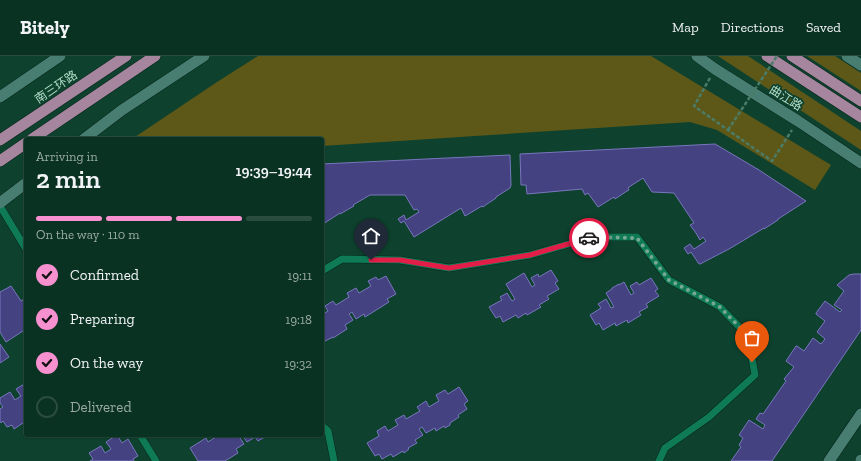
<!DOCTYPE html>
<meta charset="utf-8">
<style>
body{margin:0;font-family:"Zilla Slab","Noto Sans SC",serif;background:#133a2a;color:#f1f3f6;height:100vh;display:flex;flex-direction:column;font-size:15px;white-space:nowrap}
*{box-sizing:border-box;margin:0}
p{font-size:13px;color:#99aaa5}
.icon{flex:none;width:22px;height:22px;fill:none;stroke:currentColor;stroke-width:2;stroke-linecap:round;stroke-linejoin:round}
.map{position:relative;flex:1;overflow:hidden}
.panel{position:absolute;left:24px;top:81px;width:300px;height:300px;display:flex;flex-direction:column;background:#0a3222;border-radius:4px;box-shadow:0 1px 3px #0004,0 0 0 1px #2a4d40}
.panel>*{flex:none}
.pin{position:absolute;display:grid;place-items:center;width:34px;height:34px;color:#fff;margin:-41px -17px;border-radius:50% 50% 50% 0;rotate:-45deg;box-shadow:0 0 4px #0007}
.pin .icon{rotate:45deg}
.courier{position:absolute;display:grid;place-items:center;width:40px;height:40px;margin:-20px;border:3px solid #e11d48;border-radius:50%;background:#fff;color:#222;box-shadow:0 1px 5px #0007}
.head em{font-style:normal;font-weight:600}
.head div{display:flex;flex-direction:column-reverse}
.head{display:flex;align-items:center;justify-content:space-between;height:68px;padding:0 12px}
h1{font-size:26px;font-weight:600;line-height:30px}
.bar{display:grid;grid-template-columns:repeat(4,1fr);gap:6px 4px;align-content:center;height:48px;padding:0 12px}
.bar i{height:5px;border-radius:3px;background:#2a4d40}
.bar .active{background:#f690cf}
.bar p{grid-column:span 4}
ol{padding:0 12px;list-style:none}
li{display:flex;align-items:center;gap:12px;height:44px}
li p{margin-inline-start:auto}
li .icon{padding:4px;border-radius:50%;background:#f690cf;color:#111;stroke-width:4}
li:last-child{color:#99aaa5}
li i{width:22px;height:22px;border:2px solid #2a4d40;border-radius:50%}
header{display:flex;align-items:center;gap:24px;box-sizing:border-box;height:56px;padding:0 20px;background:#0a3222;border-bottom:1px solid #2a4d40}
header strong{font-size:19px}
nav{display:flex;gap:22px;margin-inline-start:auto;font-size:14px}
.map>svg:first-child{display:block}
</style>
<header>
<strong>Bitely</strong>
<nav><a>Map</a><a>Directions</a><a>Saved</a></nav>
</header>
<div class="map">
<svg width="861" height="405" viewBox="0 0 861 405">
<rect width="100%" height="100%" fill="#0e422e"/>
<g fill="#5d5718">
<path d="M258,0H651L831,109L815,134L717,74L690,66L322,90V83H132L217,26Z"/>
<path d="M718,0H748L861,75V94Z"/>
<path d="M807,0H835L861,17V35Z"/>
</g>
<g fill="#454282" stroke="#7876bd">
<path d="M715,88L759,114L806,145L778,163V164L764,173V172L729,193L700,208H699L691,196L688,198L684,192L690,188L694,193L706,185L703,181L700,184L696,177L690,169L694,167L674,137L652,136L643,122L629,131L628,132L629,134L627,135L615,143L614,141L598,151L588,137L585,139L582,133L527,138L526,129H521L520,98Z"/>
<path d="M510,99L511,129L510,132L496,141V142L487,148L483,151L482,150L465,160L461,152L414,181L404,165L401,167L398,163L404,159L406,164L419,156L417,153L414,154L405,139H370L353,149L354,150L340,158V157L323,168L322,167V108Z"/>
<path d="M551,214L558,225L555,227L559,233L547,240L549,243L539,249L541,251L527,259L526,257L518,262L516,259L503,266L500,260L496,262L489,251L502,244L500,241L507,237L512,245L515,243L506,228L524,217L532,231L535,229L531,222L538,218L539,221Z"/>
<path d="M854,218H861V274L772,405H731L741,391L739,389L743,382L739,379L749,364L763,373L765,369L756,363L760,357L763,358L786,325L784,323L794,311L786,305L796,290H797L804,295L813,282L821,288L825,283L817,276L825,265L816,258V257L825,245L840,256L842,254L834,249L844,235L837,229L849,219Z"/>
<path d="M386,220L396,238L387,243L389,246L365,261L364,258L356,263L352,256L349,258L353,264L345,269L347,273L333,282V281L323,286L322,284V259L328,255L325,250L333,245L336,249L349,241L347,237L356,232L359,237L371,230L368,225L376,221L378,224Z"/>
<path d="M651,222L658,233L655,235L659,240L646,248L648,251L639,256L641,259L628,267L627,264L616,270L615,267L603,274L599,267L596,269L590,259L601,252L598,248L606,243L611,252L614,251L606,237L612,233V232L619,228V229L624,226L631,239L634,237L630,230L637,226L639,229Z"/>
<path d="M11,230L21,245L26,242V273L6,286L0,276V236Z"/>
<path d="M0,288L9,301L0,307Z"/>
<path d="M26,327V365L14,373L12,369L7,371L3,365L1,367L0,365V353L3,351L0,347V342L10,336L15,344L21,340L16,333Z"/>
<path d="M459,331L468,345L464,348L467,353L458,359L459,361L450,367V369L445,372L444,370L436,375L435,372L426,377L422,371L419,373L423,379L415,384L417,387L408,392L409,393L404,397L403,395L393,401L391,398L382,403L379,398L375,400L367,387L379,380L377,375L385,370L388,375L398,369L395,364L404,359L406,363L420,355L417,351L426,345L429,351L439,345L436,339L445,334L448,338Z"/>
<path d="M117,379L122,387L128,383L138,400L133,403L134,405H90L93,403L89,397L101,390L105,397L111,393L106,386Z"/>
<path d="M219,379H268L258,385L255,381L247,386L243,380L240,382L244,388L236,393L238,397L225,405H198L190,392L206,382L208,386Z"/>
</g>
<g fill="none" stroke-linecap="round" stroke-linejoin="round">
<g stroke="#072519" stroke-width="8">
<g id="service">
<path d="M0,150L26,193"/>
<path d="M322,215L342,203L400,204L449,212L530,199L593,181H637L669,224L720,251L748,280L755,319L709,361L665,392L659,405"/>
<path d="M322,370L328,375L334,405"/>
<path d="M140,379L156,405"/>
</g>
</g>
<g stroke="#072519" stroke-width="12">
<g id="secondary">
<path d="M697,0L715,13L798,65L861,107"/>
<path d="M847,0L861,9"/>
<path d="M0,41L60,0"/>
<path d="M84,83L122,54L204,0"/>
<path d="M0,147L26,127"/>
<path d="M829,405L861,358"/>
<path d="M861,405V404"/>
</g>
</g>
<g stroke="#072519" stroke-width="12">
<g id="trunk">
<path d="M767,0L861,61"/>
<path d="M792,0L861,45"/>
<path d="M32,83L155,0"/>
<path d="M0,84L126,0"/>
<path d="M0,105L26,87"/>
</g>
</g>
<path stroke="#4b7c67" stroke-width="2.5" stroke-dasharray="4 2" stroke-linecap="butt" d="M710,22L694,50L772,105L792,74"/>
<use href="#service" stroke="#0e7a56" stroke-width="7"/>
<use href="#secondary" stroke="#477e71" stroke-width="11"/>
<use href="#trunk" stroke="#a5869e" stroke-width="11"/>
<path stroke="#4b7c67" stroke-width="2.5" stroke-dasharray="4 2" stroke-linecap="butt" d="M728,74L777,0"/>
</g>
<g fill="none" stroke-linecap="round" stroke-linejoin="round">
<path stroke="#79a792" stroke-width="4" stroke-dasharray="0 7.2" d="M589,182L593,181L637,182L669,224L720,251L748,280L752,306"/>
<path stroke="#e11d48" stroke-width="5" d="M371,204H400L449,212L530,199L589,182"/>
</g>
<g text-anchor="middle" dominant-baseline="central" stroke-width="3.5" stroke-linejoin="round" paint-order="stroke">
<g font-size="12" fill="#b2ddc8" stroke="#0e422e">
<text transform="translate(56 31) rotate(-34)">南三环路</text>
<text transform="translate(786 42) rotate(32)">曲江路</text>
</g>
</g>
</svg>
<div class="pin" style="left:752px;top:306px;background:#ea580c"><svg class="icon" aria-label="bag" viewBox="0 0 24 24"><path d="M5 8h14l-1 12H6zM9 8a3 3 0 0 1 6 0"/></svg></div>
<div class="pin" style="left:371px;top:204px;background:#1f2937"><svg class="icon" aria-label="home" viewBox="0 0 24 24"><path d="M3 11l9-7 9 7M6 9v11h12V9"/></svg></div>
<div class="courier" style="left:589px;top:182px"><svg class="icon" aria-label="car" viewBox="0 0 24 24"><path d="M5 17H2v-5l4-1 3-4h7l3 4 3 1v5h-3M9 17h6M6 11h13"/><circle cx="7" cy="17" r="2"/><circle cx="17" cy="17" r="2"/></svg></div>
<section class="panel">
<div class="head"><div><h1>2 min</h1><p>Arriving in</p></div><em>19:39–19:44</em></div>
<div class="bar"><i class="active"></i><i class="active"></i><i class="active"></i><i></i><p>On the way · 110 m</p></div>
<ol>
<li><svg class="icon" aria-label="check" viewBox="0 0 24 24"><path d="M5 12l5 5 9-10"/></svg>Confirmed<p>19:11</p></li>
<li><svg class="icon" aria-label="check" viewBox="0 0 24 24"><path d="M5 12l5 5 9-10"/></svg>Preparing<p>19:18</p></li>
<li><svg class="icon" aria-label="check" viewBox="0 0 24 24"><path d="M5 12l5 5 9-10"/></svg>On the way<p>19:32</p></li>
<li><i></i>Delivered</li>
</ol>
</section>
</div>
